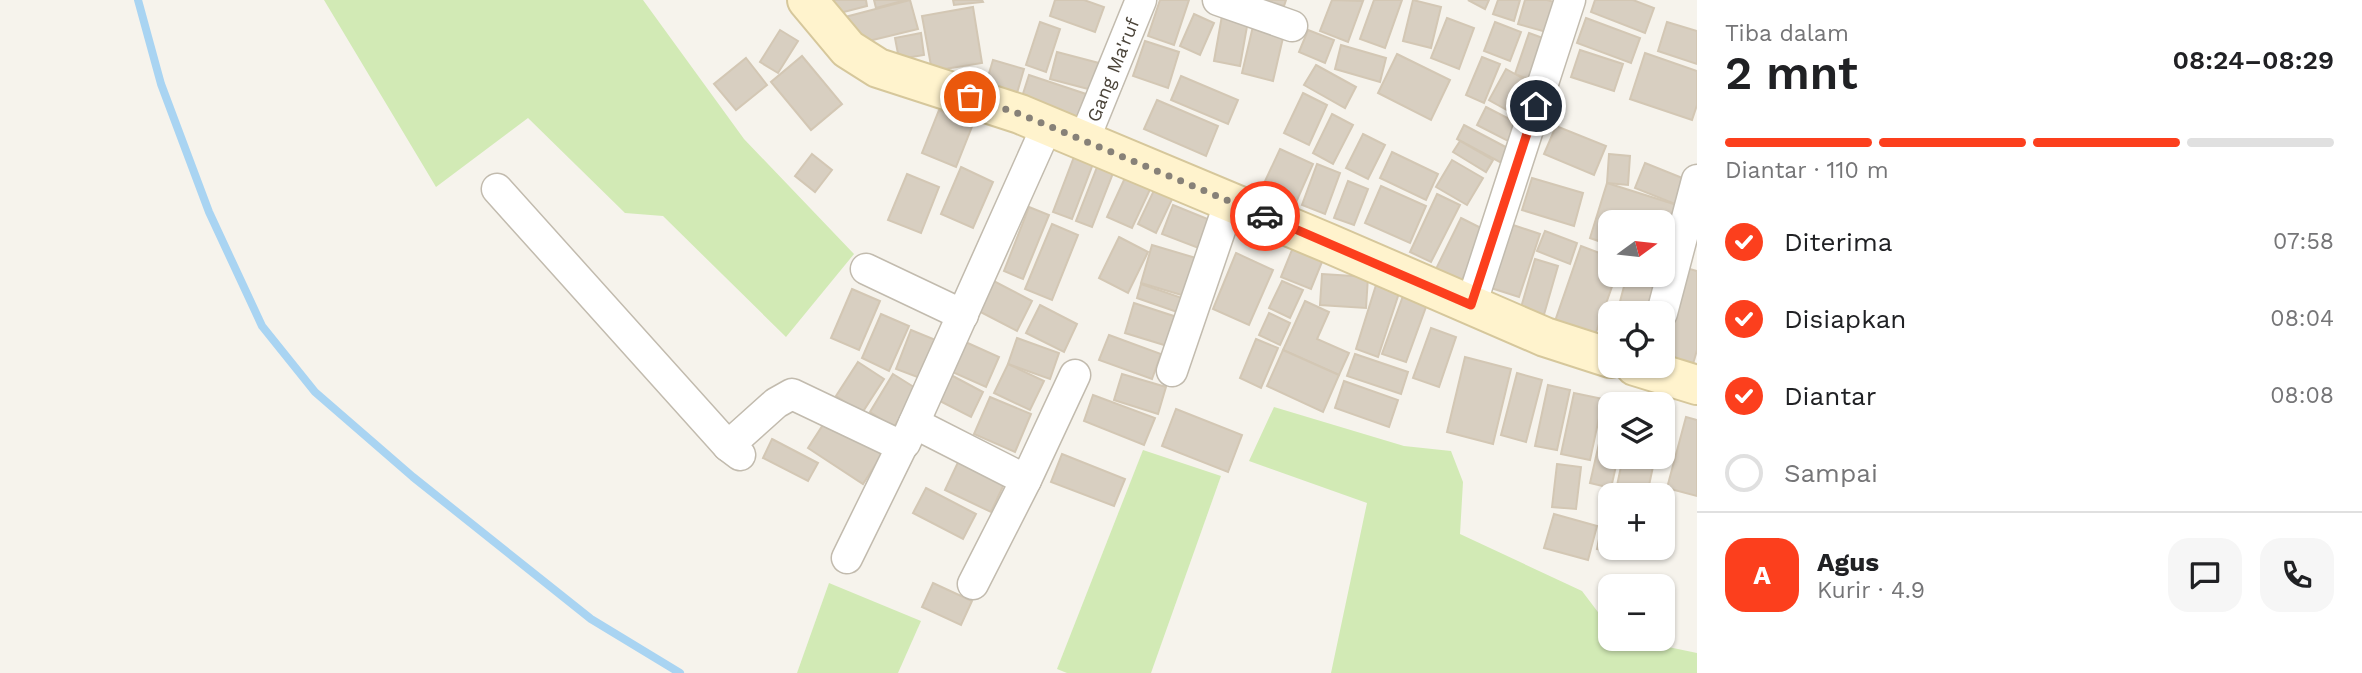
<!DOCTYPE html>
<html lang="id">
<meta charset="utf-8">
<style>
body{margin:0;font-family:"Work Sans",sans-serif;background:#f6f6f6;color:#202124;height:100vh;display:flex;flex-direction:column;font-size:26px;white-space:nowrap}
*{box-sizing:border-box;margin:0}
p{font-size:23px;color:#757577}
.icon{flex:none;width:38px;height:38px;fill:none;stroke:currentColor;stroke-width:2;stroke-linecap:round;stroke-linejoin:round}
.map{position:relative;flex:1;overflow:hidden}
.drawer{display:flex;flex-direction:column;background:#fff;width:665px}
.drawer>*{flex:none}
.needle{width:46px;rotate:75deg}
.buttons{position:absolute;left:1598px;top:210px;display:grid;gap:14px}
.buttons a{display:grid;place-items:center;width:77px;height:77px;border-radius:14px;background:#fff;box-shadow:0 2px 5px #0004;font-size:35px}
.pin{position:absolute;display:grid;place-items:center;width:60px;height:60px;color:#fff;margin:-30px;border:4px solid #fff;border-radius:50%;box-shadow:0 2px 7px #0007}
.courier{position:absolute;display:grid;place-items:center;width:70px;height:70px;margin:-35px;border:5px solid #fc3f1d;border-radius:50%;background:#fff;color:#222;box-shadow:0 2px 9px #0007}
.headline em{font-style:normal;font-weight:600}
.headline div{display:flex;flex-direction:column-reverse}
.headline{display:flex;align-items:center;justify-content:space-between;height:119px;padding:0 28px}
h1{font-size:46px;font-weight:600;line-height:52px}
.bar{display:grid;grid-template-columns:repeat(4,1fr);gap:10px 7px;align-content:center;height:84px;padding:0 28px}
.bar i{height:9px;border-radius:5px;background:#e0e0e0}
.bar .on{background:#fc3f1d}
.bar p{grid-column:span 4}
.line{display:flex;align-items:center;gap:18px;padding:0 28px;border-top:2px solid #e0e0e0}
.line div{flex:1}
.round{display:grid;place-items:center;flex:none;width:74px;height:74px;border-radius:21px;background:#f6f6f6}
ol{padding:0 28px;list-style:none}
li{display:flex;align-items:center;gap:21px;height:77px}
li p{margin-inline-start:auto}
li .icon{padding:7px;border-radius:50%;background:#fc3f1d;color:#fff;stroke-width:4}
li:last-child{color:#757577}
li i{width:38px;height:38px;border:4px solid #e0e0e0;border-radius:50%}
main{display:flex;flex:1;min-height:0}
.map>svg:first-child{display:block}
</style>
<main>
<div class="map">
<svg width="1697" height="673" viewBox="0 0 1697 673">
<rect width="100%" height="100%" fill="#f6f3ec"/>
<g fill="#d2eab5">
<path d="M324,0H643L744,139L854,254L786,337L663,216L625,213L528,118L436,187Z"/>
<path d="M1274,407L1404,446L1451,451L1463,482L1460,534L1582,591L1610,628V639H1630L1697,653V673H1331L1367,503L1249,461Z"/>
<path d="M1143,450L1221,476L1151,673H1067L1057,669Z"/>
<path d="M829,583L921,621L898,673H797Z"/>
</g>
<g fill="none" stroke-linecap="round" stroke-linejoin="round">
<path stroke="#a9d4f2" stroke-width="8" d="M138,0L161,84L209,212L262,326L315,392L413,477L591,619L680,673"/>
</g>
<g fill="#d8cfc1" stroke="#d3c7b4" stroke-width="2">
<path d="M828,0H866L867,6L832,15Z"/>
<path d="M874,0H906L876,8Z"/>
<path d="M910,0L918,29L852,45L845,17Z"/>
<path d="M953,0H982L983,2L954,5Z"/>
<path d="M1055,0H1084L1104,7L1095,32L1050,16Z"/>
<path d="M1160,0H1189L1174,45L1148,36Z"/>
<path d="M1264,0H1286L1284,6Z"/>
<path d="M1332,0L1363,1L1348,42L1320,31Z"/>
<path d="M1374,0H1402L1385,48L1360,39Z"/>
<path d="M1413,0L1441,7L1431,48L1403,41Z"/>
<path d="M1468,0H1489L1485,9Z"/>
<path d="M1498,0H1520L1514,21L1493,14Z"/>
<path d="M1525,0H1547L1558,3L1550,33L1518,24Z"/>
<path d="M1595,0H1633L1654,8L1645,33L1591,12Z"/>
<path d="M973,7L982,63L932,71L922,16Z"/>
<path d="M1223,10L1249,15L1240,66L1214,61Z"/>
<path d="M1194,14L1214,23L1200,55L1180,46Z"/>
<path d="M1447,18L1474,28L1459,69L1431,58Z"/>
<path d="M1586,18L1640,38L1631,63L1577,43Z"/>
<path d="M1040,22L1060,29L1046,72L1026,65Z"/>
<path d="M1254,22L1285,29L1273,81L1242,73Z"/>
<path d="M1495,22L1521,32L1510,61L1484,51Z"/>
<path d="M1667,22L1697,31V64L1658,51Z"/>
<path d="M780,30L798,41L778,73L760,62Z"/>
<path d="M1308,30L1334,40L1325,63L1299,52Z"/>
<path d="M921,33L924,55L899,59L895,38Z"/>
<path d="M1529,33L1554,42L1540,83L1515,74Z"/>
<path d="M1145,41L1179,52L1168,88L1133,76Z"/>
<path d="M1341,45L1386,58L1380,82L1335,69Z"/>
<path d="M1580,50L1623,64L1614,91L1571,77Z"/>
<path d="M1057,52L1099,63L1092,90L1050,79Z"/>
<path d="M1645,53L1697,71V105L1692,120L1630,99Z"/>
<path d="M1397,54L1450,80L1431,120L1378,93Z"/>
<path d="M802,56L842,104L811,130L771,82Z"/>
<path d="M1482,57L1500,64L1484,103L1466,95Z"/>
<path d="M746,58L767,85L736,110L714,84Z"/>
<path d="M993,60L1024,69L1015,100L984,90Z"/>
<path d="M1316,65L1356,87L1345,108L1304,85Z"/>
<path d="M1506,69L1540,88L1523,119L1489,100Z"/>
<path d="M1029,75L1089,95L1080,123L1020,103Z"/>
<path d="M1181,76L1238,100L1228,124L1171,100Z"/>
<path d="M1303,93L1327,105L1309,145L1284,133Z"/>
<path d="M1157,100L1218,126L1206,156L1144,129Z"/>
<path d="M1486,107L1519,124L1510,142L1477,125Z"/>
<path d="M939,110L973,124L956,167L922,153Z"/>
<path d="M1332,114L1353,125L1333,164L1313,153Z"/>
<path d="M1464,125L1517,153L1509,167L1457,139Z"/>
<path d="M1556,126L1606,146L1594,175L1544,154Z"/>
<path d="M1363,134L1385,145L1368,179L1346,168Z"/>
<path d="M1460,141L1493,160L1486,172L1453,152Z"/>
<path d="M1077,149L1096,156L1072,219L1053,212Z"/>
<path d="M1280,149L1313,164L1294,207L1260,192Z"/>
<path d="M1392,152L1438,174L1426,200L1380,178Z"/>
<path d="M812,154L832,170L815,192L795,176Z"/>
<path d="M1609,154L1630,156L1628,185L1607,183Z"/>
<path d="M1452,160L1483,178L1467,205L1436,187Z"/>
<path d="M1099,162L1115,168L1092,227L1076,221Z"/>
<path d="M1645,163L1690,181L1680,206L1635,188Z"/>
<path d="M1317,164L1340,173L1325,214L1302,205Z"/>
<path d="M961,167L993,182L973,228L941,214Z"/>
<path d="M1129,169L1154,181L1132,228L1107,217Z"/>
<path d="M907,174L939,187L921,233L888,220Z"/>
<path d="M1532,178L1583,193L1574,226L1522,210Z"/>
<path d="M1348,181L1368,189L1354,225L1334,218Z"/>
<path d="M1607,183L1680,206L1662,261V222H1610V245L1590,238Z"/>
<path d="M1157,184L1175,193L1156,233L1138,224Z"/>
<path d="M1381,186L1426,206L1410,243L1365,223Z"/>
<path d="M1437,194L1460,205L1431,262L1410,252Z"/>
<path d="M1173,205L1220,224L1209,252L1162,234Z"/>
<path d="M1029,207L1049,215L1023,279L1004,271Z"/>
<path d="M1461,218L1485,230L1461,282L1436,269Z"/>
<path d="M1052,224L1078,235L1052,300L1025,289Z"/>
<path d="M1510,224L1540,234L1519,297L1488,287Z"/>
<path d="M1545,231L1577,243L1570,264L1537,251Z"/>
<path d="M1119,237L1148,252L1128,293L1099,278Z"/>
<path d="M1152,245L1206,261L1195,299L1141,283Z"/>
<path d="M1294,245L1324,257L1311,289L1281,277Z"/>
<path d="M1581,246L1610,257V275H1616L1593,341L1553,327Z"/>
<path d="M1236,253L1273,270L1249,325L1213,309Z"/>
<path d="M1535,259L1558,266L1543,318L1520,311Z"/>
<path d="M1679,266L1697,271V350L1693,364L1662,356V329Z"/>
<path d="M1322,274L1368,277L1366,308L1320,305Z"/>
<path d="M1627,275H1662L1653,313H1617Z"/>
<path d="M984,276L1032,301L1017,331L969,306Z"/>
<path d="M1282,281L1303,290L1290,318L1269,308Z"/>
<path d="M1141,284L1185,299L1180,313L1137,298Z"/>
<path d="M1376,285L1399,293L1378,357L1356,349Z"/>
<path d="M852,289L880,301L859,350L831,338Z"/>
<path d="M1403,296L1427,304L1406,362L1382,354Z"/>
<path d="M1305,301L1329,312L1317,339L1349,353L1339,375L1283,350Z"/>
<path d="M1134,303L1186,320L1177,349L1125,333Z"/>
<path d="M1040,305L1077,324L1064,352L1026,333Z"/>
<path d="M1269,313L1290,323L1280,345L1259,335Z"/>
<path d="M881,314L909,326L889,371L862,358Z"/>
<path d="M1431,328L1456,337L1439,387L1413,378Z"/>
<path d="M911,330L943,343L928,381L896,369Z"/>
<path d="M1109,335L1161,354L1152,379L1099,360Z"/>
<path d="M1017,338L1059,353L1050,379L1008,364Z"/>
<path d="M1256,339L1278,348L1261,388L1240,378Z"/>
<path d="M961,340L999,357L986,387L948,370Z"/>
<path d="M1283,350L1339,375L1323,412L1267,386Z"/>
<path d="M1355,354L1408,372L1401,394L1347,376Z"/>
<path d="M1465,357L1511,369L1493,444L1447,432Z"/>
<path d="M858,362L884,379L862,413L836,396Z"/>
<path d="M1008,364L1044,381L1030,410L994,393Z"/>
<path d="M1517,373L1542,380L1526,442L1501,435Z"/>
<path d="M893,374L917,389L894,427L870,412Z"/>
<path d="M949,374L983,392L971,417L936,399Z"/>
<path d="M1122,374L1166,387L1158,414L1114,400Z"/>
<path d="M1344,381L1398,400L1389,427L1335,408Z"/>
<path d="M1548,385L1570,390L1557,450L1535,446Z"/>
<path d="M1574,393L1603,399L1590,460L1561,454Z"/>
<path d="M1093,395L1155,418L1144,445L1084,421Z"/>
<path d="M990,397L1031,414L1015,452L974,434Z"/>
<path d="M1609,400L1628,404H1610V457H1618L1611,488L1590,483Z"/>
<path d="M1176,409L1242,435L1228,472L1162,446Z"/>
<path d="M830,414L885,450L863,484L808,448Z"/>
<path d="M1686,417L1697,420V496L1667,488Z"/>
<path d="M772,439L818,463L808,481L763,458Z"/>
<path d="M1062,454L1125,479L1114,506L1051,482Z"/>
<path d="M1623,457H1655L1647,495H1615Z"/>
<path d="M960,458L1006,480L991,512L945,490Z"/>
<path d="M1557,464L1581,467L1576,509L1552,507Z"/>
<path d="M926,488L976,514L963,539L913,513Z"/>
<path d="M1554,514L1597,526L1588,560L1544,548Z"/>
<path d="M1602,524L1610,526V548H1636L1633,558L1597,549Z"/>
<path d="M933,583L972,601L961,625L922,607Z"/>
</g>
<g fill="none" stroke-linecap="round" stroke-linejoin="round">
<g stroke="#c2bbae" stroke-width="33">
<g id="street">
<path d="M1218,0L1292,26"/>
<path d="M1084,140L1141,0"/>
<path d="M497,189L728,446"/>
<path d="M866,269L963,315"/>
<path d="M1471,305L1570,0"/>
<path d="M1662,313L1697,180"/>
<path d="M1172,371L1230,201"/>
<path d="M914,423L1026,480L973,584"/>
<path d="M740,455L728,446L776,403L792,394L897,444L902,446L905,443L1047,126"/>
<path d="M1026,480L1075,375"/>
<path d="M847,558L902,446"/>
</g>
</g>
<g stroke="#d6c79b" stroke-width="42">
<g id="secondary">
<path d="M807,0L848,49L878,68L1020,114L1328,243L1545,337L1610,358"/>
<path d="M1635,366L1697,385"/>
</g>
</g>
<use href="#street" stroke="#fff" stroke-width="30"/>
<use href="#secondary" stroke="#fff3cd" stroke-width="38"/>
</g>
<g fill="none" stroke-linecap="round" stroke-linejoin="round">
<path stroke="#878178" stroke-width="7" stroke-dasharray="0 12.6" d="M970,97L1020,114L1265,216"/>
<path stroke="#fc3f1d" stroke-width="9" d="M1265,216L1471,305L1536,106"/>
</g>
<g text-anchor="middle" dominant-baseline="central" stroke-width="7" stroke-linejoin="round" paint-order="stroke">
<g font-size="19" fill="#4b4439" stroke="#fff">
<text transform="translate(1113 70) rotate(-68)">Gang Ma'ruf</text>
</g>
</g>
</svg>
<div class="buttons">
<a><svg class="needle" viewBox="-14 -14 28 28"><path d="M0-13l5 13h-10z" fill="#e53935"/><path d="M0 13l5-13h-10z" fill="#757577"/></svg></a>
<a><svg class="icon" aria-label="locate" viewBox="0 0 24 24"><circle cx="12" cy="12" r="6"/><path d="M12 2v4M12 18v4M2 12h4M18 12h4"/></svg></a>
<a><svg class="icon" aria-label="layers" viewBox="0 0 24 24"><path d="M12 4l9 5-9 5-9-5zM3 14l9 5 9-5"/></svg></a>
<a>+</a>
<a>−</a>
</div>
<div class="pin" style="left:970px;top:97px;background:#ea580c"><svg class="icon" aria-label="bag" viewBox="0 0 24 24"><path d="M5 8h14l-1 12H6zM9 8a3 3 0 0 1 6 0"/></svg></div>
<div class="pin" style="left:1536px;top:106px;background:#1f2937"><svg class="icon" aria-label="home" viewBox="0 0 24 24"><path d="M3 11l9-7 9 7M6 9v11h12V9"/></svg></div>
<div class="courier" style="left:1265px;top:216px"><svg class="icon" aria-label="car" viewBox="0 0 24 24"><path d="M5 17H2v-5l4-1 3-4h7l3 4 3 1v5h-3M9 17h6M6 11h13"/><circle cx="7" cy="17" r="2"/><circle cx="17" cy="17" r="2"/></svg></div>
</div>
<section class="drawer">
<div class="headline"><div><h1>2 mnt</h1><p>Tiba dalam</p></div><em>08:24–08:29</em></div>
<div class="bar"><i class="on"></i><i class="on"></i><i class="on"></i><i></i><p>Diantar · 110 m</p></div>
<ol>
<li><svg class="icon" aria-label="check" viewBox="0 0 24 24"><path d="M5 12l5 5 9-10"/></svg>Diterima<p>07:58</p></li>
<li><svg class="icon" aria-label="check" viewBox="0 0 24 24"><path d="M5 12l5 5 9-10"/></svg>Disiapkan<p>08:04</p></li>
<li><svg class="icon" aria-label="check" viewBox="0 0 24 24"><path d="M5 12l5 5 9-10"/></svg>Diantar<p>08:08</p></li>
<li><i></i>Sampai</li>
</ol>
<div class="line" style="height:126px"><b class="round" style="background:#fc3f1d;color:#fff">A</b><div><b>Agus</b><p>Kurir · 4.9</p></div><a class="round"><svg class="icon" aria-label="chat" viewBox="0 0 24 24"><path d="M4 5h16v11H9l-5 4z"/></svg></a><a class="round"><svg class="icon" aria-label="phone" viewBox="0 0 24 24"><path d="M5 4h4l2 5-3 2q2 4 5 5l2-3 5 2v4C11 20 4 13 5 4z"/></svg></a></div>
</section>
</main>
